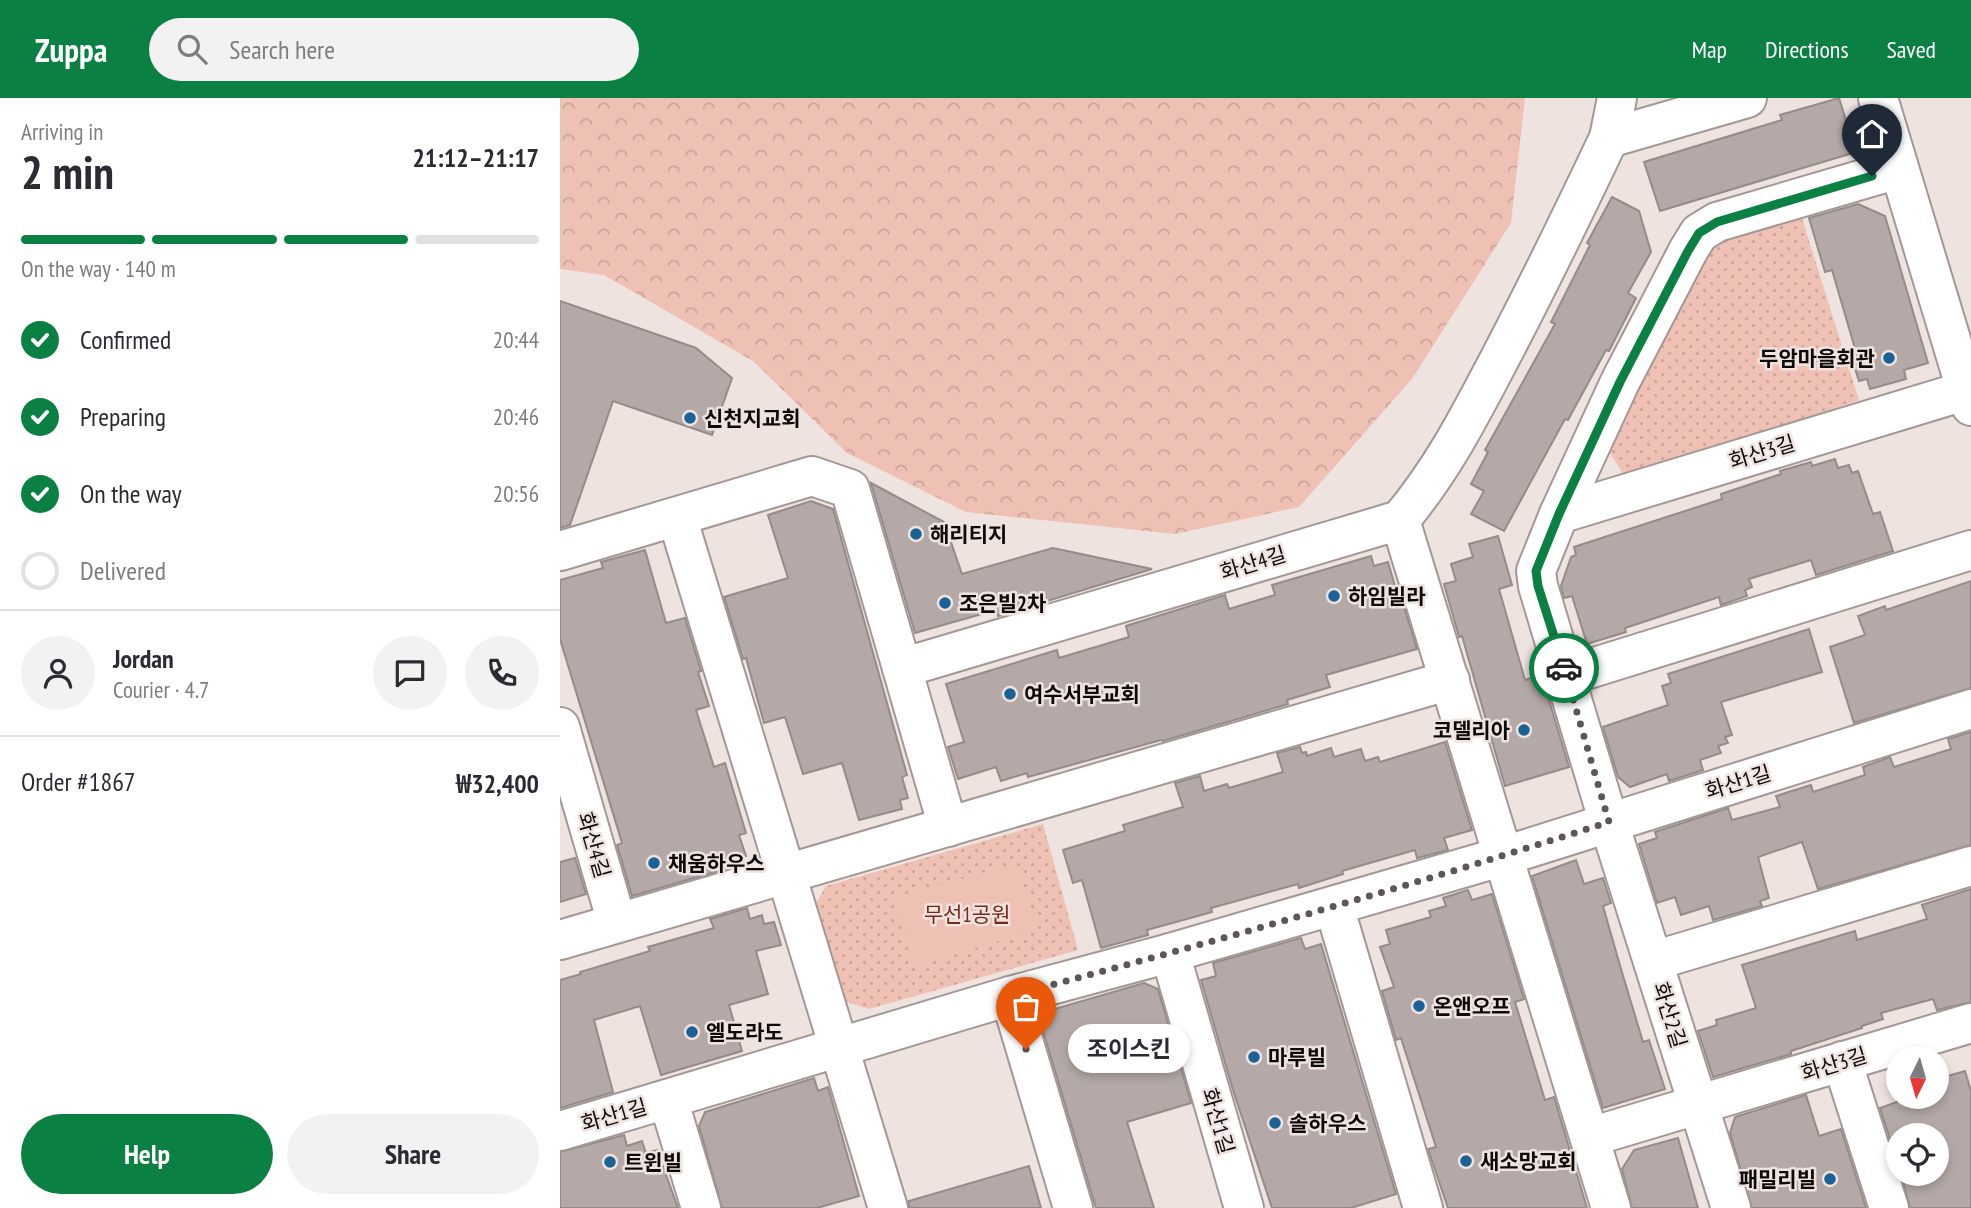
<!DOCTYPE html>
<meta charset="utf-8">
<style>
body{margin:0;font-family:"PT Sans Narrow","Noto Sans KR",sans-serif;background:#f2f2f3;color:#2b2b33;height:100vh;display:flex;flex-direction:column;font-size:26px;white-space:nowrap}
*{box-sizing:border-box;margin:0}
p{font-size:23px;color:#7c7c81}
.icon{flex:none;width:38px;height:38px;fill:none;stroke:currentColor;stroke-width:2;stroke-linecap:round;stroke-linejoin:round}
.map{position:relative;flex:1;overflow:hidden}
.panel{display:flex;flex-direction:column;background:#fff;width:560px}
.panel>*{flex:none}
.needle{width:46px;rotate:185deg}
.buttons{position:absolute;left:1326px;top:948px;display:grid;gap:14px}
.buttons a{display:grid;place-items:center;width:63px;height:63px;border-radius:50%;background:#fff;box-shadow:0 4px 10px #0003;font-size:35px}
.pin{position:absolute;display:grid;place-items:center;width:60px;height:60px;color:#fff;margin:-72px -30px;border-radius:50% 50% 50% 0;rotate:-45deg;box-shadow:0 0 7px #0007}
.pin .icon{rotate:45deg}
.courier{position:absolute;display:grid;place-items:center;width:70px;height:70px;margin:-35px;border:5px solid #0b8043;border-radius:50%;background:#fff;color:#222;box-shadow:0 2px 9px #0007}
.bubble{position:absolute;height:49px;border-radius:24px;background:#fff;box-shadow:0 4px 10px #0003;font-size:23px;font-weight:700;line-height:49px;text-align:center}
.summary em{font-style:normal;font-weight:700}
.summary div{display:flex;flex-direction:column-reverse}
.summary{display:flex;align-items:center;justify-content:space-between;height:119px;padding:0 21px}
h1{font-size:46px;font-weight:700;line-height:52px}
.bar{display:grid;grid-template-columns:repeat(4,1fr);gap:10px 7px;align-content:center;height:84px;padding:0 21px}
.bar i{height:9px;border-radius:5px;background:#e1e1e2}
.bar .on{background:#0b8043}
.bar p{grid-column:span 4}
.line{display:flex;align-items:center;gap:18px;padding:0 21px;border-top:2px solid #e1e1e2}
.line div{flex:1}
.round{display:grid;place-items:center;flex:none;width:74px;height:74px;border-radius:37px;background:#f2f2f3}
ol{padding:0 21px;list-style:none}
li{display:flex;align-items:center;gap:21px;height:77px}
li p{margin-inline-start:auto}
li .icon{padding:7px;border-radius:50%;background:#0b8043;color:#fff;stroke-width:4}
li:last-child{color:#7c7c81}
li i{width:38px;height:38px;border:4px solid #e1e1e2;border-radius:50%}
.cta{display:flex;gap:14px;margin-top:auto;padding:14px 21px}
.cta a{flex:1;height:80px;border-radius:42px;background:#0b8043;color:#fff;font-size:28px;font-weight:700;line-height:80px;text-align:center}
.cta a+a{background:#f2f2f3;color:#2b2b33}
header{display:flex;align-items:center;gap:42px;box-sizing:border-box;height:98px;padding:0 35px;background:#0b8043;color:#fff}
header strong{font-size:33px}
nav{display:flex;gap:38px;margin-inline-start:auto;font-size:24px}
.search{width:490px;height:63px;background:#f2f2f3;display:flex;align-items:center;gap:18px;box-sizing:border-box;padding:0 24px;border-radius:38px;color:#7c7c81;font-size:26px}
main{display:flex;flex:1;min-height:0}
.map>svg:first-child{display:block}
</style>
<header>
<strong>Zuppa</strong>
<div class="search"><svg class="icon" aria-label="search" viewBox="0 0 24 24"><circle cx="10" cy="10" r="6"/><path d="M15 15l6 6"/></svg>Search here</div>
<nav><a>Map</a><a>Directions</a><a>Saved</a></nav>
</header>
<main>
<section class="panel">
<div class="summary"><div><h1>2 min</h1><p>Arriving in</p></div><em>21:12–21:17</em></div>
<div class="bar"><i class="on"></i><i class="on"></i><i class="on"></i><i></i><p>On the way · 140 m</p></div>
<ol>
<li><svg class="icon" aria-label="check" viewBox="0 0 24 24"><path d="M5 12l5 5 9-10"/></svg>Confirmed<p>20:44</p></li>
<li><svg class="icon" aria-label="check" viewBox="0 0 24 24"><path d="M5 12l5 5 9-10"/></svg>Preparing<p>20:46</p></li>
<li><svg class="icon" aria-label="check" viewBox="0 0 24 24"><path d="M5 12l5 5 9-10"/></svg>On the way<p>20:56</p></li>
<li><i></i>Delivered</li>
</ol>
<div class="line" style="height:126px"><a class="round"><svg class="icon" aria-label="person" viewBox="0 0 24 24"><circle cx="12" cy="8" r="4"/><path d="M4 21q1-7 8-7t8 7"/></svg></a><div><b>Jordan</b><p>Courier · 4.7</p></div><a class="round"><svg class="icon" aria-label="chat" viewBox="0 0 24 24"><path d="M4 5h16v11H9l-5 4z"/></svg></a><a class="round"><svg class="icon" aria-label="phone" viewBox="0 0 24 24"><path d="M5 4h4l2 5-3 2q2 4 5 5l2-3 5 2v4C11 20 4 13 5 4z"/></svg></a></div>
<div class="line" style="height:91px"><div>Order #1867</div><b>₩32,400</b></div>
<div class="cta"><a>Help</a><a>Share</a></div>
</section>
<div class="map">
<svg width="1411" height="1110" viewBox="0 0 1411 1110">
<defs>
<pattern id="green-dots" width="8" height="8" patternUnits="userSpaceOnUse" patternTransform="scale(1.75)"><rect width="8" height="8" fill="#efc1b5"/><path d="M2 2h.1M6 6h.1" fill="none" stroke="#cca49a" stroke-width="1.8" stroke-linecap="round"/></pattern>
<pattern id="forest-crowns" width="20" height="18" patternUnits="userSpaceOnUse" patternTransform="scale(1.75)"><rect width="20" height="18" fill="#efc1b5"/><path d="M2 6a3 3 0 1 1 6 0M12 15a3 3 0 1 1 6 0" fill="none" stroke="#cca49a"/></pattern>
</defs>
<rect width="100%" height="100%" fill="#efe3e0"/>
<g fill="url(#green-dots)">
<path d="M1240,114L1299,302L1066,381L1047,350L1146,155L1164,139Z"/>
<path d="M483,726L518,852L309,911L286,904L256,805L266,788Z"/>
</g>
<path fill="url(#forest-crowns)" d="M0,0H965L951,125L852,281L739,409L615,436L406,414L287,355L193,263L44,177L0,171Z"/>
<path fill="#efc1b5" d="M456,765L477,832L355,868L334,801Z"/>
<g fill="#b4a9a6" stroke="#958b88" stroke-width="2">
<path d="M1279,0L1296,54L1100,113L1084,64L1222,22L1220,17Z"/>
<path d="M1052,99L1079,113L1091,154L1068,195L1076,200L1049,253L1046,252L1008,322L1005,321L944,433L911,416L924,393L911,386L928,354L925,352L995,226L991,224L1030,147L1027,145Z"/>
<path d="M1298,106L1325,118L1368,265L1344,272L1346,281L1310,291L1307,281L1299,283L1290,255L1296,254L1272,172L1265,174L1249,120Z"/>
<path d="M0,203L136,250L172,280L152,337L53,303L10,427L0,430Z"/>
<path d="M1275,361L1278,370L1289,367L1292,375L1298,373L1313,416L1320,414L1333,453L1256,477L1251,462L1189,481L1192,489L1185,492L1187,498L1161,507L1159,499L1065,530L1066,534L1027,546L1012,498L1004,500L1001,488L1011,459L1016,457L1014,449L1162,401L1161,396L1221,376L1220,373L1251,364L1252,368Z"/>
<path d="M311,385L384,424L402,476L493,450L592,471L438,518L436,512L355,535Z"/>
<path d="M251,403L273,411L347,677L342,679L348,700L340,702L342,711L299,722L282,665L243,676L225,619L204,625L186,560L183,561L164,499L228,480L208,417Z"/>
<path d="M938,438L952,487L939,491L965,582L971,580L977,562L1009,669L945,688L902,538L899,539L884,486L896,483L891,466L913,459L909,446Z"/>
<path d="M85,452L106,525L125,520L141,573L138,574L149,608L136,612L154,669L165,665L186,735L179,737L186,758L178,761L179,767L72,798L57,747L62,745L0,541V482L43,470L41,464Z"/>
<path d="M811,458L814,468L828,464L841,509H844L857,551L766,577L770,589L727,602L728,606L603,643L601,642L468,679L467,675L441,683L436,669L398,681L388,649L404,644L386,586L497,552L499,560L569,539L566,528L665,497L669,511L715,497L712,487Z"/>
<path d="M1411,483V590L1294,625L1270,549L1305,537L1298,518L1325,508L1326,512Z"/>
<path d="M1249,531L1262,574L1161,604L1172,637L1165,639L1168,645L1158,648L1161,655L1140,662L1143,672L1109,683L1107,676L1070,689L1058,679L1043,629L1108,607L1102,588L1111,585L1108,576Z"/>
<path d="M1411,634V747L1258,791L1242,744L1198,759L1209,800L1200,803L1202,808L1153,822L1149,808L1121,817L1115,799L1097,805L1079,746L1097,740L1095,734L1168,710L1172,722L1220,709L1216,698L1251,687L1253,694L1305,677L1303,669L1330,659L1334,669L1391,651L1388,641Z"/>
<path d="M885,644L912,732L884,740L888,752L857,760L855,752L782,773L783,776L739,790L738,786L651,810L652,814L587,832L588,837L541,850L522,782L513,785L503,752L565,733L563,727L623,709L615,685L640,678L644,693L667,686L669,690L723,674L717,655L740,649L742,655L746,654L747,658L771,650L774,659L801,651L805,663L818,659L820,664Z"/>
<path d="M15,760L26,796L0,804V764Z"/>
<path d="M1016,762L1024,786L1043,780L1051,805L1043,808L1061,871L1083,944L1089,942L1105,991L1043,1010L972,778Z"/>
<path d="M1411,791V904L1377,912L1373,901L1321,915L1323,921L1302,928V930L1231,953V956L1153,979L1138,933L1157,927L1156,922L1196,910L1182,867L1295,833L1297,842L1367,821L1362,807Z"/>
<path d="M908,792L912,802L932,796L964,901L955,904L985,1002L994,999L1027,1110H888L868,1051L876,1049L841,940L836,942L822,893L834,889L820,849L830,846L826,832L871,819L869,813L886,808L883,800Z"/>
<path d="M187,810L190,821L202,817L204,826L214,824L221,847L196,853L208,896L169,907L182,953L101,977L80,908L34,922L53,994L0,1010V882L21,876L20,874L90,853L88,849L154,830L150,821Z"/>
<path d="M741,840L745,851L761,846L836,1096L791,1110H712L673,992L641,882L656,878L653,865Z"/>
<path d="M584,885L598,891L631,1005L567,1024L594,1110H536L481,926L491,912Z"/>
<path d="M1405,973L1411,993V1110H1350L1341,1076H1377V1038H1339V1069L1320,1010L1350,999H1377V981Z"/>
<path d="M254,980L258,993L268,989L299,1098L257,1110H162L139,1028L145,1014Z"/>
<path d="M1246,997L1259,1038L1281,1031L1306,1110H1192L1170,1035L1175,1019Z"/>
<path d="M64,1037L67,1048L82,1043L86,1055L97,1052L118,1110H0V1054Z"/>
<path d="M1118,1040L1138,1110H1072L1062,1071L1074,1052Z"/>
<path d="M469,1068L481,1110H349V1103Z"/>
</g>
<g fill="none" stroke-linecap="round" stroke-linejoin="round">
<g stroke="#a39896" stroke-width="42">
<g id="minor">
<path d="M1318,0L1411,308"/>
<path d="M1049,40L1057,0"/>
<path d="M999,416L1411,291"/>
<path d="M117,419L328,1110"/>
<path d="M840,422L1051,1110"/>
<path d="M0,453L252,378L290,391L342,570L840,422C882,372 908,321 938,264C977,190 1013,116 1049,40L1187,0"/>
<path d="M342,570L388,729"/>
<path d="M1006,578L1411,452"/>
<path d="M0,629L57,825"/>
<path d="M774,808L863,1110"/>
<path d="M0,842L890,582"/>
<path d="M610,855L684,1110"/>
<path d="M1093,863L1411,768"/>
<path d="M450,898L513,1110"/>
<path d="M1282,963L1329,1110"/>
<path d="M108,1001L141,1110"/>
<path d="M0,1033L450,898L610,855L944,758L1411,611"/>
<path d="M1030,1039L1411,925"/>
<path d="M1171,1110L1049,725L978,488L976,473L999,416L1060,284L1128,153L1139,135L1157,124L1338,71"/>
</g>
</g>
<use href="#minor" stroke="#fff" stroke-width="38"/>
</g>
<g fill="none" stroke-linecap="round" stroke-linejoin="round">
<path stroke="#5d5654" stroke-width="7" stroke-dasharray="0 12.6" d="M466,951L450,898C651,845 851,788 1049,724L1004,570"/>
<path stroke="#0b8043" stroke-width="9" d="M1004,570L978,488L976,473L999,416L1060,284L1128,153L1139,135L1157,124L1312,78"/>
</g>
<g fill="#1a6296" stroke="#efe3e0" stroke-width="2.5">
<circle cx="1329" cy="260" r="7"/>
<circle cx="130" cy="320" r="7"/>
<circle cx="356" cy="436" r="7"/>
<circle cx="774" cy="498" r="7"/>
<circle cx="385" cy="505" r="7"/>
<circle cx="450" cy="596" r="7"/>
<circle cx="964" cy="632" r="7"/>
<circle cx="94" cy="765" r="7"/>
<circle cx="859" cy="908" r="7"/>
<circle cx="132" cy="934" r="7"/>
<circle cx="694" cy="959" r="7"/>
<circle cx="715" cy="1025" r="7"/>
<circle cx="906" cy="1063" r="7"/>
<circle cx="50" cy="1064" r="7"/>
<circle cx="1270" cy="1081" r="7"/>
</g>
<g text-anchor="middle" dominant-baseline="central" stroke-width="5" stroke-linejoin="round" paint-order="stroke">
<g font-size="21" font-weight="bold" fill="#0e0a09" stroke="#efe3e0" text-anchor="start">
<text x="1315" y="260" text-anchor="end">두암마을회관</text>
<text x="144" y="320">신천지교회</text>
<text x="370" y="436">해리티지</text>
<text x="788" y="498">하임빌라</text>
<text x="399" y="505">조은빌2차</text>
<text x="464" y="596">여수서부교회</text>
<text x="950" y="632" text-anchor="end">코델리아</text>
<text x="108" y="765">채움하우스</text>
<text x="873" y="908">온앤오프</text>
<text x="146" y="934">엘도라도</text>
<text x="708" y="959">마루빌</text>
<text x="729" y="1025">솔하우스</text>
<text x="920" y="1063">새소망교회</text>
<text x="64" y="1064">트윈빌</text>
<text x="1256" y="1081" text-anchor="end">패밀리빌</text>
</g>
<g font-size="21" fill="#0e0a09" stroke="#efe3e0">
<text transform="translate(1202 354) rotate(-17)">화산3길</text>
<text transform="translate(693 465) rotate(-17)">화산4길</text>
<text transform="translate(1178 684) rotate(-17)">화산1길</text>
<text transform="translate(34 747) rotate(74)">화산4길</text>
<text transform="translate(1110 917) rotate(73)">화산2길</text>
<text transform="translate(1274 966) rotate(-17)">화산3길</text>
<text transform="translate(54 1017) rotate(-16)">화산1길</text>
<text transform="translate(658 1023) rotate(74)">화산1길</text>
</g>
<g font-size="21" fill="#762a17" stroke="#efe3e0">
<text x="407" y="816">무선1공원</text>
</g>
</g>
</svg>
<div class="buttons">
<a><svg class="needle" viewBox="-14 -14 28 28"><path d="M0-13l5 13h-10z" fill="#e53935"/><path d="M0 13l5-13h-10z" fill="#7c7c81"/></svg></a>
<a><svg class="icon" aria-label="locate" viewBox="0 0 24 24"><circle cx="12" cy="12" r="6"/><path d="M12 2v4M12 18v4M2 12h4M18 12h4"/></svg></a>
</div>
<div class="pin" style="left:466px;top:951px;background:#ea580c"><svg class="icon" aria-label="bag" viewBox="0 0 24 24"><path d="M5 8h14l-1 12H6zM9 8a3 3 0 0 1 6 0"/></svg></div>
<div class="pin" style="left:1312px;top:78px;background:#1f2937"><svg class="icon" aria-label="home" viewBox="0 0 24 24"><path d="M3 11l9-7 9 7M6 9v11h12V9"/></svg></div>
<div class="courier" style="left:1004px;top:570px"><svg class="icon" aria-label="car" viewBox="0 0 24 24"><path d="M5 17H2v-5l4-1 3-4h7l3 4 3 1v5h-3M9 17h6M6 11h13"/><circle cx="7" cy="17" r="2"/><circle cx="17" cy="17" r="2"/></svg></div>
<div class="bubble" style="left:508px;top:926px;width:122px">조이스킨</div>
</div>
</main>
